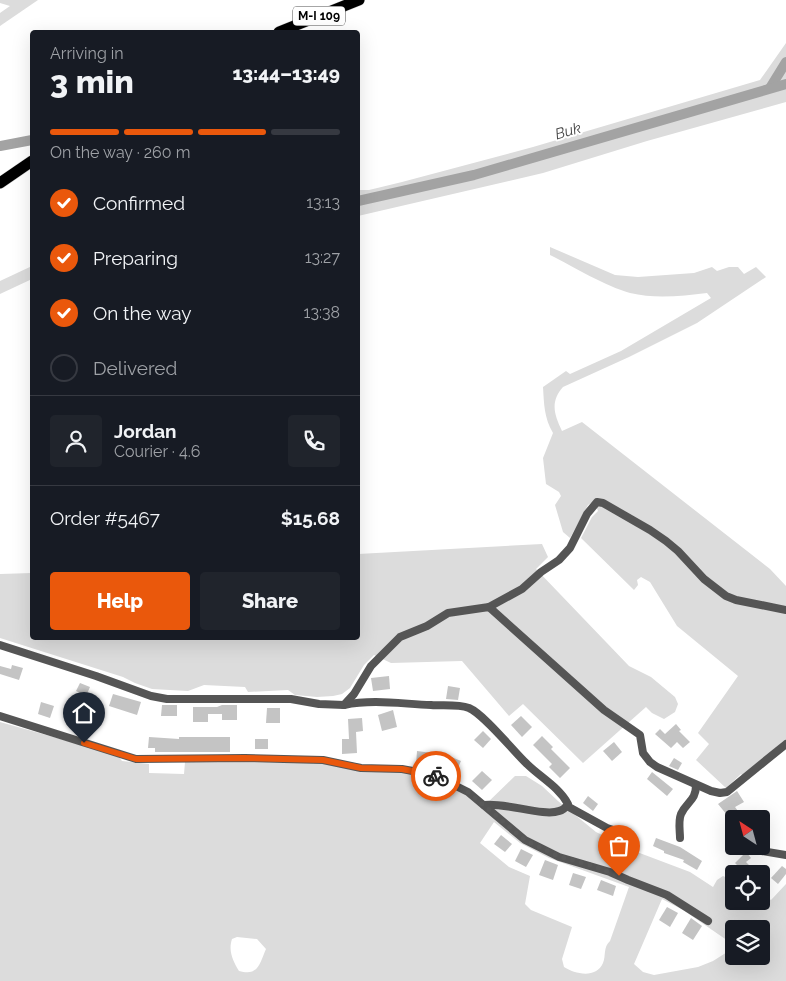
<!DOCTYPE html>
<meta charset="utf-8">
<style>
body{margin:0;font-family:Raleway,sans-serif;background:#20242c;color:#f1f3f6;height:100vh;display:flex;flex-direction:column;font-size:19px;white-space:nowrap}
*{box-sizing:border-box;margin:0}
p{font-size:16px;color:#9ea1a6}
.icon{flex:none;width:28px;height:28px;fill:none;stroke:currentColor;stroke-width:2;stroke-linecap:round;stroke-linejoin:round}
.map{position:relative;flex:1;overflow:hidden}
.panel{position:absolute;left:30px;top:30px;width:330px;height:610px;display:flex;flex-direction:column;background:#171b24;border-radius:5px;box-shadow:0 5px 20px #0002}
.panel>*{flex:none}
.needle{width:32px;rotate:324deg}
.fabs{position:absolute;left:725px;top:810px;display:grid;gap:10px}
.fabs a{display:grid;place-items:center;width:45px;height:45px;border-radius:5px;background:#171b24;box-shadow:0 5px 20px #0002;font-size:25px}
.pin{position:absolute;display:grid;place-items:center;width:42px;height:42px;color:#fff;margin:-51px -21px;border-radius:50% 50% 50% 0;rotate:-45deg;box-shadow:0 0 5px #0007}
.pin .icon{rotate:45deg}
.courier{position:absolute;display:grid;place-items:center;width:50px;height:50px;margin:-25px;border:4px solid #ea580c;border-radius:50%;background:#fff;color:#222;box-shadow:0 1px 6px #0007}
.overview em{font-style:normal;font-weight:800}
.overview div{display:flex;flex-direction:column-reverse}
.overview{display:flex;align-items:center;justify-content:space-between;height:85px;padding:0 20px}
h1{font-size:32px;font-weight:800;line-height:38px}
.bar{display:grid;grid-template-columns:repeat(4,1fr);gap:8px 5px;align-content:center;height:60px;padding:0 20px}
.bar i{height:6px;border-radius:4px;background:#363941}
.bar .current{background:#ea580c}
.bar p{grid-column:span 4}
.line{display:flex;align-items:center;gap:12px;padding:0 20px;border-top:1px solid #363941}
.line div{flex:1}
.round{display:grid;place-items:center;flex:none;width:52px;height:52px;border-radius:5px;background:#20242c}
ol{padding:0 20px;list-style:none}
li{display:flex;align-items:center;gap:15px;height:55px}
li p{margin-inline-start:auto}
li .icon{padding:5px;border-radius:50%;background:#ea580c;color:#fff;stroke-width:4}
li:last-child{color:#9ea1a6}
li i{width:28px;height:28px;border:2px solid #363941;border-radius:50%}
.action{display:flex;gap:10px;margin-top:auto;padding:10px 20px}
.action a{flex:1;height:58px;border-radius:5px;background:#ea580c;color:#fff;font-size:20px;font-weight:800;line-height:58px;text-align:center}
.action a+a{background:#20242c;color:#f1f3f6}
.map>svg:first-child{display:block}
</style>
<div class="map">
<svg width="786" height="981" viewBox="0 0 786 981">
<rect width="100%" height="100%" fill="#fff"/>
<g fill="#dcdcdc" fill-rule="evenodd">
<path d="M0,0H38L0,26V13L10,6L0,3Z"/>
<path d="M786,43V102L647,141L543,173L358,216V190H369L402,182L533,147L760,80Z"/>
<path d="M550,247L615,275L638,277L694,273L712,267L717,271L729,267H738L744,274L756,267L766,277L697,323L629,357L563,387C550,402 554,414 562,431L582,422L770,569L786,586V740L782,742L743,776L741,774L726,788L696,760L709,744L698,733L738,676L677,626L650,582L641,577L637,580L638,585L634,590L581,538L592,517L598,511L594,501L588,505L570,538L563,532L555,505L561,496L559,492L546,484L543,458L553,433C544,418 544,403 543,387L566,371L570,374L621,351L711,298L707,293C682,296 655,299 630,293C605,286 574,267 550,255Z"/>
<path d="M32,266V279L0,294V281Z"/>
<path d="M542,544L548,557L536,569L629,666L651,677L675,697L678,704L675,712L664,719L652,713L646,707L583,763L523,704L509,716L462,661L391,663L374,655L364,665L350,688L342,694L333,696L317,697L295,695L288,690L248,692L245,687L204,685L188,691L152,689L135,683L123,677L0,638V574L32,573V638H358V554Z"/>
<path d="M0,722L107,752L119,757L122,761L149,764V773L184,774L185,762L320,763L401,772L434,778L467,793L482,808L515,776H526L542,786L558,801L596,832L637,852L690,872L713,887L717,880L723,876L734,881V901H761V893L771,900L786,884V981H0ZM494,822L520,843L549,858L629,887L610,941C603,947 606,956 603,963C596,979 575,974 564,967L562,959L572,927L531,910L525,904L530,876L509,867L480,843ZM662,899L683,910L734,945V929H761V956H734V945L732,949L713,961L698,967L654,975L643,972L634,964ZM237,937L257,939L266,949C260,962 259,977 239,971C233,961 228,951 232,939Z"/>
</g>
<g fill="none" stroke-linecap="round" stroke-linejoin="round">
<g stroke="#a3a3a3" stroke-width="10">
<path d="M770,88L786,62"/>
<path d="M0,146L32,140"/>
<path d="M358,201L474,175L786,84"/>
</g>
</g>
<g fill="#c4c4c4">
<path d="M12,665L23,668L19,680L0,674V666L11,669Z"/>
<path d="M389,676L390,689L373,691L371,678Z"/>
<path d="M80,683L90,687L86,696L76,691Z"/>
<path d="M448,686L460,688L458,700L446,699Z"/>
<path d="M113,694L141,702L137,715L109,706Z"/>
<path d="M41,702L54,706L50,718L38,714Z"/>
<path d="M162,705H177V716H161Z"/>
<path d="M222,705H237V720H222V714H208V722H193V707H217Z"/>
<path d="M267,708H280V723H266Z"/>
<path d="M393,710L397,727L382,731L378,715Z"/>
<path d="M521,716L532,727L522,737L511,725Z"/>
<path d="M362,718L363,731L356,732L357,753L342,754V739H349L348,719Z"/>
<path d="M676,724L681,730L679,731L690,742L683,748L677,742L671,748L655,734L660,729L665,734Z"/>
<path d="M483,731L491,739L483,748L474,740Z"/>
<path d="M542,736L553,747L551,749L570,768L560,778L549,767L552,764L533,745Z"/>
<path d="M149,737L179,739V737H230V752H155V748H148Z"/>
<rect x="255" y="739" width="13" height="10"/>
<path d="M614,742L622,752L612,761L603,751Z"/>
<path d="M417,751L432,753L431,767L416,765Z"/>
<path d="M449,756L461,761L456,772L445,767Z"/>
<path d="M674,758L682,763L678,770L669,766Z"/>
<path d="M482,771L492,780L482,790L472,781Z"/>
<path d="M652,772L673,789L667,796L647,779Z"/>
<path d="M737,791L744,802L735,807L744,819H734L729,813L727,815L718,804Z"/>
<path d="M588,796L598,804L593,811L583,803Z"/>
<path d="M501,835L512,844L505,852L494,844Z"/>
<path d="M656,838L680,847L702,861L697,870L683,862L684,860L664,853V851L653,846Z"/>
<path d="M521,849L533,855L526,867L515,861Z"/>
<path d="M746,852L751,858L746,862L758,874H746L735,863Z"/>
<path d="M545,860L558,865L553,880L539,875Z"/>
<path d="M782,866L786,869V874L778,884L771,878Z"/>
<path d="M573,873L586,877L581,889L569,885Z"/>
<path d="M601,880L616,886L613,896L597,890Z"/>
<path d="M667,907L678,913L670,927L659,920Z"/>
<path d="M691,918L702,926L693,940L682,933Z"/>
</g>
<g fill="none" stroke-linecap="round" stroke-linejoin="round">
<g stroke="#dbdbdb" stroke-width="12">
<g id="primary">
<path d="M279,32L359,0"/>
<path d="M0,183L32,161"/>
</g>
</g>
<g stroke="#555" stroke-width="8">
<path d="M489,607L522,589L541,572L559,560L570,548L587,514L597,502L603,503L650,530L666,541L678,551L704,579L726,596L736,600L786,610"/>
<path d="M0,645L96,676L151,696L167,699H291L319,704L344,705L354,694L371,666L400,637L427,626L448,613L489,607L604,710L640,735L643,753L650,762L657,767L711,791L720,793L727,792L786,744"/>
<path d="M344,705C373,699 402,704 431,705C443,706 458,704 469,708C485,715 513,751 527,764C540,777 559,787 568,804C566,807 564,810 559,811C544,817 505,802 484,805"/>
<path d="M0,716L136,759L245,758L323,760L361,768L402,769L434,775L468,792L525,840L559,857L610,872L628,880L667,895L708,921"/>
<path d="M567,806L607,828L620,832"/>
<path d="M680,838C680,831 678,821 681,814C687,801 696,801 696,785"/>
<path d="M756,850L786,855"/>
</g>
<use href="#primary" stroke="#000" stroke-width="11"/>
</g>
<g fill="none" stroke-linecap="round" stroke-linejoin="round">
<path stroke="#595959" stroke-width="5" stroke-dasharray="0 9" d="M436,776L468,792L525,840L558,856L590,865L619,876"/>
<path stroke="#ea580c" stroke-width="6" d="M84,743L136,759L244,758L323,760L361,768L402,769L436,776"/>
</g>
<g text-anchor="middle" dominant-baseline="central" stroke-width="4" stroke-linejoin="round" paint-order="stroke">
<rect fill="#fff" stroke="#4c4c4c" stroke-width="1" x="293" y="6.5" width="52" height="19" rx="4"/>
<g font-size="12" font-weight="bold" fill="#000">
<text x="319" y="16">M-I 109</text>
</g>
<g font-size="15" font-style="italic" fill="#444" stroke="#fff">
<text transform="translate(568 131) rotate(-16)">Buk</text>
</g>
</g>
</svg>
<div class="fabs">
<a><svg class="needle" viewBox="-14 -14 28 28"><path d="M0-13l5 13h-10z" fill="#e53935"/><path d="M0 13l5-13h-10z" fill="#9ea1a6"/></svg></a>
<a><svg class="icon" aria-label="locate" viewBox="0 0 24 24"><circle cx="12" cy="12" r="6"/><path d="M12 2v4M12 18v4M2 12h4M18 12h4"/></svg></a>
<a><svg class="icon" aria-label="layers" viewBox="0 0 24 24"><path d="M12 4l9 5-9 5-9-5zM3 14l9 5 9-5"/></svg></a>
</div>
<div class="pin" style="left:619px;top:876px;background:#ea580c"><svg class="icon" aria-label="bag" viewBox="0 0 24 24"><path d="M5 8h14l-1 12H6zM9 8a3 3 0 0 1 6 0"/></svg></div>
<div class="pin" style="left:84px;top:743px;background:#1f2937"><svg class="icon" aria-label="home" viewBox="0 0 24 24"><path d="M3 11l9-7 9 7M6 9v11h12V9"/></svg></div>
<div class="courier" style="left:436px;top:776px"><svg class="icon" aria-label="bike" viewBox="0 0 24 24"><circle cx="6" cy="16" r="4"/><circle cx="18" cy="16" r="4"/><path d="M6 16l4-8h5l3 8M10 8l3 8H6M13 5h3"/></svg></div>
<section class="panel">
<div class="overview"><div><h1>3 min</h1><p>Arriving in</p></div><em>13:44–13:49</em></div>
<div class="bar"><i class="current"></i><i class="current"></i><i class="current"></i><i></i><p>On the way · 260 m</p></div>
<ol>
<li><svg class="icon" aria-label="check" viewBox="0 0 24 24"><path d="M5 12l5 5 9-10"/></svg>Confirmed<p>13:13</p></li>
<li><svg class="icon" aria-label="check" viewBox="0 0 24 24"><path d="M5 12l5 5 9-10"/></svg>Preparing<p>13:27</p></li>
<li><svg class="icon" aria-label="check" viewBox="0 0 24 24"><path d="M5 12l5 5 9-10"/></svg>On the way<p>13:38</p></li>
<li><i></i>Delivered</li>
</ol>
<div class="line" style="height:90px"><a class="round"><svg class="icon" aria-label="person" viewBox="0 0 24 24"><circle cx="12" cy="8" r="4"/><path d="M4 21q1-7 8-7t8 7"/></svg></a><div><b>Jordan</b><p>Courier · 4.6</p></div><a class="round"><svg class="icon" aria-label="phone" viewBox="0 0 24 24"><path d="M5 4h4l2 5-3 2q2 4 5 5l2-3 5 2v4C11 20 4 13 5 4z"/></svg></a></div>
<div class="line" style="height:65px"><div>Order #5467</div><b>$15.68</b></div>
<div class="action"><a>Help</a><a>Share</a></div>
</section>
</div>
